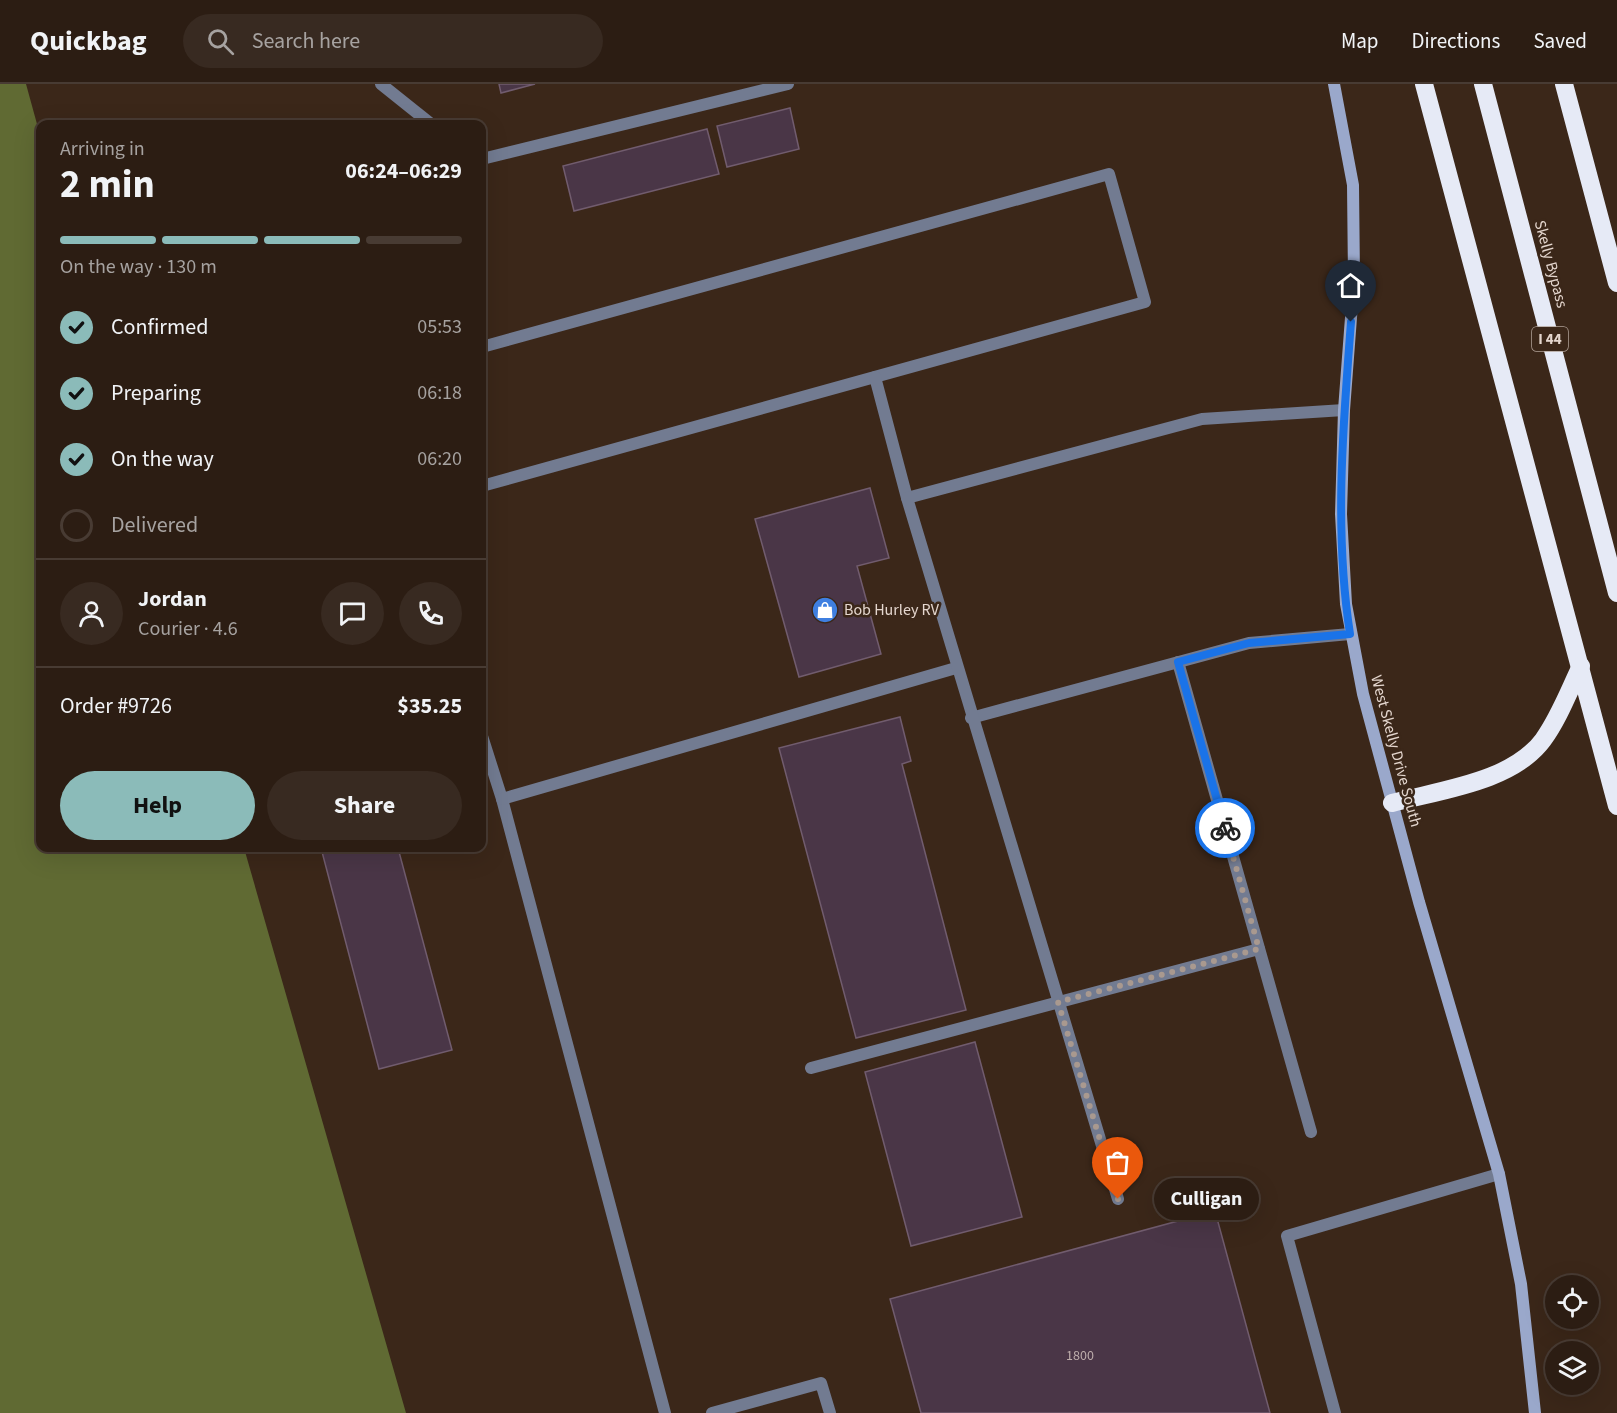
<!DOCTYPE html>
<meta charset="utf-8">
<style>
body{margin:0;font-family:"Source Sans 3",sans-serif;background:#382a21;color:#f1f3f6;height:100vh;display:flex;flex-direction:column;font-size:22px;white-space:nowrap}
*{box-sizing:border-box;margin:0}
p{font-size:20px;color:#a6a2a0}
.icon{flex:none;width:33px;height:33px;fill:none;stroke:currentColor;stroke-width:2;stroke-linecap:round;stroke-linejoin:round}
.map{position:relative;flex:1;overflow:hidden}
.sheet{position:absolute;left:36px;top:36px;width:450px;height:732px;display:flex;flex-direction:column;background:#2c1d13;border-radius:12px;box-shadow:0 6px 24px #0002,0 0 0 2px #483b33}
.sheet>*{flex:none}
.tools{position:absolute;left:1545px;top:1191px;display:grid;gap:12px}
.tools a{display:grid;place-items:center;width:54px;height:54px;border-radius:50%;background:#2c1d13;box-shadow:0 6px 24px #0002,0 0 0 2px #483b33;font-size:30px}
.pin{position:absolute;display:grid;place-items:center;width:51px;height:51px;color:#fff;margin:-62px -26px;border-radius:50% 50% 50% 0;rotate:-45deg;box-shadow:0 0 6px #0007}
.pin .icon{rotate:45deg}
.courier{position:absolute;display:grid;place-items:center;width:60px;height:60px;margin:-30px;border:4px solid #1a73e8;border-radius:50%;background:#fff;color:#222;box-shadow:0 2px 8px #0007}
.bubble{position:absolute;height:42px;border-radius:21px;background:#2c1d13;box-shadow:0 6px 24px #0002,0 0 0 2px #483b33;font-size:20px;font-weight:700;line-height:42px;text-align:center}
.headline em{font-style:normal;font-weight:700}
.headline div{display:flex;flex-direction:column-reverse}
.headline{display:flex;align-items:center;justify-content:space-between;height:102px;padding:0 24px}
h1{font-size:39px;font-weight:700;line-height:45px}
.bar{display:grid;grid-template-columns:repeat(4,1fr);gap:9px 6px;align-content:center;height:72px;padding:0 24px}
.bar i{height:8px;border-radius:4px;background:#483b33}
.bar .current{background:#8bbbb9}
.bar p{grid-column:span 4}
.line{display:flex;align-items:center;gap:15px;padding:0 24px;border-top:2px solid #483b33}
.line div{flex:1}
.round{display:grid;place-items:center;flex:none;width:63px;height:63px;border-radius:32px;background:#382a21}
ol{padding:0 24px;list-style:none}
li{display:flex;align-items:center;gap:18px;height:66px}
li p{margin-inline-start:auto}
li .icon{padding:6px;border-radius:50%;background:#8bbbb9;color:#111;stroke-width:4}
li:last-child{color:#a6a2a0}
li i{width:33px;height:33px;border:3px solid #483b33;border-radius:50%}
.button{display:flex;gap:12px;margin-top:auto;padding:12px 24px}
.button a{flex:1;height:69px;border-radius:36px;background:#8bbbb9;color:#111;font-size:24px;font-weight:700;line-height:69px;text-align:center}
.button a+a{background:#382a21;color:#f1f3f6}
header{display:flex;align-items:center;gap:36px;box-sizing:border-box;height:84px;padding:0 30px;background:#2c1d13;border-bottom:2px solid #483b33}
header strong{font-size:28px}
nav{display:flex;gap:33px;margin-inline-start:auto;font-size:21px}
.search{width:420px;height:54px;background:#382a21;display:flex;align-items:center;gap:15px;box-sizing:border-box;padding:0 21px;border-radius:33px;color:#a6a2a0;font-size:22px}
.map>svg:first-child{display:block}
</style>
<header>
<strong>Quickbag</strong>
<div class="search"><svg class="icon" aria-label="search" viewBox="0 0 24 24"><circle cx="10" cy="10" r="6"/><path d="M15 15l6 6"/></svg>Search here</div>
<nav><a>Map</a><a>Directions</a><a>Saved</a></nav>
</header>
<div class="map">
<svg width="1617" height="1329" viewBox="0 0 1617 1329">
<rect width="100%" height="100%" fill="#3b2719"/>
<path fill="#606a33" d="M0,0H26L40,51V764H244L406,1329H0Z"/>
<g fill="#4a3647" stroke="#715c6e" stroke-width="1.5">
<path d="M499,0H535L501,9Z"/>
<path d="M790,24L799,65L727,83L717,42Z"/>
<path d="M707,45L719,90L574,127L563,82Z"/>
<path d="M870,404L889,474L857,482L881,570L799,593L755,435Z"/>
<path d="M900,633L911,677L902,680L966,926L856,954L779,664Z"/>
<path d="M321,764H398L452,966L379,985Z"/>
<path d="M975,958L1022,1133L911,1162L865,988Z"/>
<path d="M1215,1127L1270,1329H921L890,1215Z"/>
</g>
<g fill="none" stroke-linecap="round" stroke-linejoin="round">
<g stroke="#727b91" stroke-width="12">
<path d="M381,0L431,40"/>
<path d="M482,75L788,0"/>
<path d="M482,263L1109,90L1145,218L482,402"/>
<path d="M875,293L907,414"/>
<path d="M1178,578L1311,1048"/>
<path d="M971,634L1249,559L1350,550"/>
<path d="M482,652L502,715L665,1329"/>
<path d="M502,715L956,584"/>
<path d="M811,984L1259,865"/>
<path d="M1118,1115L907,414L1202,335L1344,326"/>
<path d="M712,1329L821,1299L830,1329"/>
<path d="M1335,1329L1287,1152L1499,1090"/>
</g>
<path stroke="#9aa8cb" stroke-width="12" d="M1334,0L1353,101L1354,194L1344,326L1341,430L1346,520L1363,610L1419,818L1499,1090L1521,1200L1535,1329"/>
<g stroke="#e6eaf6" stroke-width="18">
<path d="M1424,0L1617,722"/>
<path d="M1483,0L1617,509"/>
<path d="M1564,0L1617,199"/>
<path d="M1392,719C1440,706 1512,698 1543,656C1559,634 1569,607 1581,582"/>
</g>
</g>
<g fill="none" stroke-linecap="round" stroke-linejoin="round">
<path stroke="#a9998f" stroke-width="6" stroke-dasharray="0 10.8" d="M1118,1115L1058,918L1259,865L1225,744"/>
<path stroke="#1a73e8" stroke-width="8" d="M1225,744L1178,578L1249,559L1350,550C1334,446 1343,342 1351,238"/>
</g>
<defs>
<g id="shop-disc" transform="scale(1.35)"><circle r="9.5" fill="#3f7fe0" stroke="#3b2719"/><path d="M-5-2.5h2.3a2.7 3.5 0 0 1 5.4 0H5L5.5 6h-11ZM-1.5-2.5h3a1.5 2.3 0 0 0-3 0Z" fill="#fff"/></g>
</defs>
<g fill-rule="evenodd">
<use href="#shop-disc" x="825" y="526"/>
</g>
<g text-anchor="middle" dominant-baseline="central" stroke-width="5" stroke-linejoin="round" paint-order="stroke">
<g font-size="14" fill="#beaeac">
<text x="1080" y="1272">1800</text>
</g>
<rect fill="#3b2719" stroke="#b1a298" stroke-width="1.5" x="1532" y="243" width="36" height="24" rx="4.5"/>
<g font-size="15" font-weight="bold" fill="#e4d6ce">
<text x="1550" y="255">I 44</text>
</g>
<g font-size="16" fill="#e4d6ce" stroke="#3b2719">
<text transform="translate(1551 180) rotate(75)">Skelly Bypass</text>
<text transform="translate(1396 667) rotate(75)">West Skelly Drive South</text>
</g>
<g font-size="16" fill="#e4d6ce" stroke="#3b2719" text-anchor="start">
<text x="844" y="526">Bob Hurley RV</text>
</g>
</g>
</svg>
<div class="tools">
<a><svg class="icon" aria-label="locate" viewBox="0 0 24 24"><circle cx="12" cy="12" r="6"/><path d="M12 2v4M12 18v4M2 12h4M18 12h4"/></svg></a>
<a><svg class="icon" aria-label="layers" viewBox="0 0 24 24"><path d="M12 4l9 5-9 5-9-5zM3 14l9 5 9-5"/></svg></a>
</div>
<div class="pin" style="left:1118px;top:1115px;background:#ea580c"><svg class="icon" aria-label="bag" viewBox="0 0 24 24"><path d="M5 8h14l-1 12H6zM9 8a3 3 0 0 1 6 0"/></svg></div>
<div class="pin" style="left:1351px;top:238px;background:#1f2937"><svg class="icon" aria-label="home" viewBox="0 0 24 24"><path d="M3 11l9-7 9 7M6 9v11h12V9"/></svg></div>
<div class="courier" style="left:1225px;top:744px"><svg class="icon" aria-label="bike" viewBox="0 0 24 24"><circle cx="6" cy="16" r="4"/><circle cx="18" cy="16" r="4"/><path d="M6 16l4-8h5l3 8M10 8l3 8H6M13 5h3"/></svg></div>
<div class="bubble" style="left:1154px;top:1094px;width:105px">Culligan</div>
<section class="sheet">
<div class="headline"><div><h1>2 min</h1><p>Arriving in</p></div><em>06:24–06:29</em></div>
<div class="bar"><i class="current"></i><i class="current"></i><i class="current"></i><i></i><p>On the way · 130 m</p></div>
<ol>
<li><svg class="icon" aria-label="check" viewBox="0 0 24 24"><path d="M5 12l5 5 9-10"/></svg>Confirmed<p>05:53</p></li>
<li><svg class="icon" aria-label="check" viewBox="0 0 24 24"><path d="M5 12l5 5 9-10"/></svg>Preparing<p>06:18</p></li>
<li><svg class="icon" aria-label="check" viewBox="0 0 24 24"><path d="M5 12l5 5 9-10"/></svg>On the way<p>06:20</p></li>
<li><i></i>Delivered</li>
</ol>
<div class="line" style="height:108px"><a class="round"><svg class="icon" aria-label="person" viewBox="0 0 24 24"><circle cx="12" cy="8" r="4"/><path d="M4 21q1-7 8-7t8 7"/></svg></a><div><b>Jordan</b><p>Courier · 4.6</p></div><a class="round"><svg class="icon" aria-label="chat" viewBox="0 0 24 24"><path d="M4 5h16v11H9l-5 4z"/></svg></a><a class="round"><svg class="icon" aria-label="phone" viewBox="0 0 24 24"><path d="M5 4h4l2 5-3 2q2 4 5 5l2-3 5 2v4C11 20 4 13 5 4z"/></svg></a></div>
<div class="line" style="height:78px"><div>Order #9726</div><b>$35.25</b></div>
<div class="button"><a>Help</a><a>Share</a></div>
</section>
</div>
